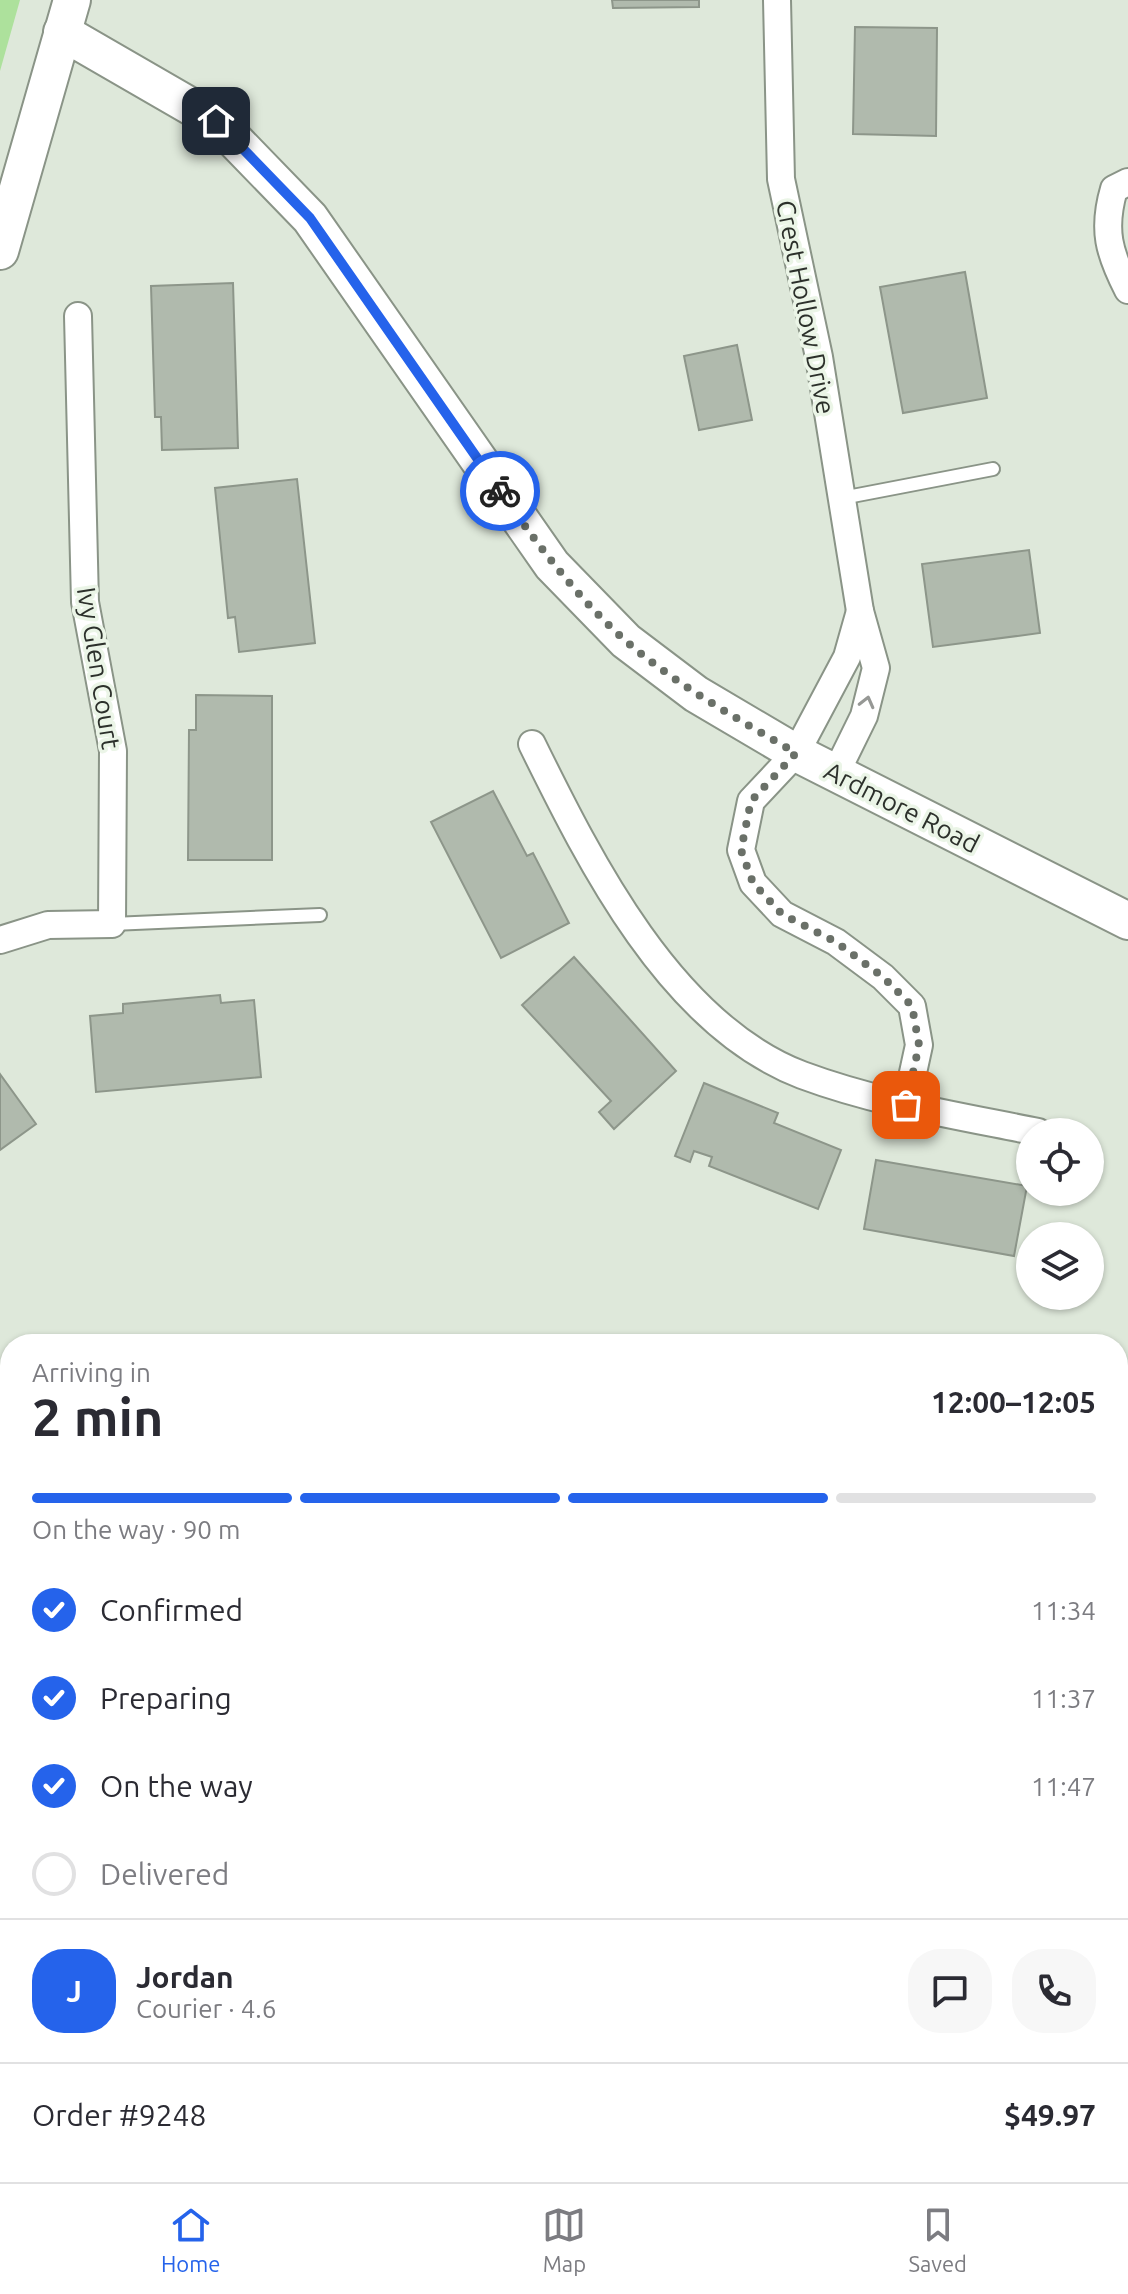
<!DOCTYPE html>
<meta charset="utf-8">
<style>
body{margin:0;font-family:Ubuntu,sans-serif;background:#f7f7f7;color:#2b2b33;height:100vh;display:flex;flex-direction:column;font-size:30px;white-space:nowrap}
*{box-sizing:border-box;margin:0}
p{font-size:26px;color:#7c7c81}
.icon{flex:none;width:44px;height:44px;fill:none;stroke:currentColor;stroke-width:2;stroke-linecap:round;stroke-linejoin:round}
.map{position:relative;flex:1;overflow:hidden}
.details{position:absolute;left:0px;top:1334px;width:1128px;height:848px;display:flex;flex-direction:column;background:#fff;border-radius:32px 32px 0 0;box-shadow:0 2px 6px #0004}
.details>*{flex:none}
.buttons{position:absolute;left:1016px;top:1118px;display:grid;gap:16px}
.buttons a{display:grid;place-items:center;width:88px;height:88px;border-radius:50%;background:#fff;box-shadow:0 2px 6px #0004;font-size:40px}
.pin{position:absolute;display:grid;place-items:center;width:68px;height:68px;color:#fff;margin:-34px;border-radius:16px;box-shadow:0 4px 12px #0006}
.courier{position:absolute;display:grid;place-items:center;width:80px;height:80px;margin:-40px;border:6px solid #2563eb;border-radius:50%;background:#fff;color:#222;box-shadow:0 2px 10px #0007}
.headline em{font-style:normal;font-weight:600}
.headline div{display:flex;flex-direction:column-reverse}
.headline{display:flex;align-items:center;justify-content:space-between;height:136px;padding:0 32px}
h1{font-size:52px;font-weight:600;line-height:60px}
.bar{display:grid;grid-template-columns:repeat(4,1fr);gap:12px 8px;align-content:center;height:96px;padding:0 32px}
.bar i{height:10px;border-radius:6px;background:#e1e1e2}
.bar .current{background:#2563eb}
.bar p{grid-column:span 4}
.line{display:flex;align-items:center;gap:20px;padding:0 32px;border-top:2px solid #e1e1e2}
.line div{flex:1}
.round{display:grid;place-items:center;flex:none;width:84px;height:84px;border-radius:32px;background:#f7f7f7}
ol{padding:0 32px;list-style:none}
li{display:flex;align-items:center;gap:24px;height:88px}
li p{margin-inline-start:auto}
li .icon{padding:8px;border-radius:50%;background:#2563eb;color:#fff;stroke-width:4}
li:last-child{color:#7c7c81}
li i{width:44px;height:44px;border:4px solid #e1e1e2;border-radius:50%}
.menu{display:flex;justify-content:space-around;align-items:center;height:112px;border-top:2px solid #e1e1e2;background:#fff;font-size:22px;color:#7c7c81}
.menu a{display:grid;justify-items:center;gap:4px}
.menu .current{color:#2563eb}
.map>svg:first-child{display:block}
</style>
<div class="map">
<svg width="1128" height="2182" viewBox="0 0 1128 2182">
<rect width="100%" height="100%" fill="#dee8da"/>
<path fill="#ade19c" d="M0,0H20L0,71Z"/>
<g fill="#b0baad" stroke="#8d968a" stroke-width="2">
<path d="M612,0H699V7L613,8Z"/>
<path d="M855,27L937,28L936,136L853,134Z"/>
<path d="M965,272L987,398L903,413L880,287Z"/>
<path d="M233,283L238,448L162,450L161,417H155L151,286Z"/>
<path d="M737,345L752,420L699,430L684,356Z"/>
<path d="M297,479L315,643L239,652L235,617L228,618L215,488Z"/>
<path d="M1029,550L1040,633L933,647L922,564Z"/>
<path d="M196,695L272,696V860H188L189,730H196Z"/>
<path d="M493,791L527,856L533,853L569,923L501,958L431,822Z"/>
<path d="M574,957L676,1071L614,1129L599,1112L611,1101L522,1005Z"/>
<path d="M220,995L221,1003L254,1000L261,1077L96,1092L90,1016L123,1013V1004Z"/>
<path d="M0,1074L36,1124L0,1150Z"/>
<path d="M704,1083L778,1113L774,1123L841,1150L818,1209L709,1166L712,1157L694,1151L690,1162L675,1156Z"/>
<path d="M876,1160L1027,1186L1014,1256L864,1229Z"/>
<path d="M1128,1703V1784L1118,1786V1704Z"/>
<path d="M0,1733L10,1735V1822L0,1820Z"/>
<path d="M10,2084V2172H68L65,2182H0V2115Z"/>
</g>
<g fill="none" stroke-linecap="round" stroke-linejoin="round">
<g stroke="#8a9487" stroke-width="16">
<g id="lane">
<path d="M842,498L993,469"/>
<path d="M112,924L320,915"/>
</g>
</g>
<g stroke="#8a9487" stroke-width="30">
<g id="street">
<path d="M777,0L781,179L819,357L860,611L876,668L864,716L836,773"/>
<path d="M1128,182L1114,189C1102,230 1109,253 1128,290"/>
<path d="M860,611L847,657L796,753L751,801L741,850L753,883L782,914L836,942L883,977L912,1006L919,1045L906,1105"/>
<path d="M532,744C590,862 671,1025 802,1075C877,1103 959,1116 1038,1132"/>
<path d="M0,940L48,925L112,924L113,751L85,602L78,316"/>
<path d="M1118,1842L1128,1840"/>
<path d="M0,1909L10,1912"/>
</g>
</g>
<g stroke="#8a9487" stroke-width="40">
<g id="secondary">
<path d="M62,32L216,121L310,218L552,565L626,641L696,694L796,753L1128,921"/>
<path d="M0,251L72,0"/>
</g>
</g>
<use href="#lane" stroke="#fff" stroke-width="12"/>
<use href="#street" stroke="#fff" stroke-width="26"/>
<use href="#secondary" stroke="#fff" stroke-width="36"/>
</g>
<defs><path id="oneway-chevron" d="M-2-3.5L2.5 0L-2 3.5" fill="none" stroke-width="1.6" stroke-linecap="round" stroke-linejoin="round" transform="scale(2)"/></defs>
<use stroke="#969895" href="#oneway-chevron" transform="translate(867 702) rotate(-76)"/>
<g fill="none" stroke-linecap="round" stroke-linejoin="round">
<path stroke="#6a7068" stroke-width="8" stroke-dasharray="0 14.4" d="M500,491C538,545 577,598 627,642C678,686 738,719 796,753L751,801L741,850L753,883L782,914L836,942L883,977L912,1006L919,1045L906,1105"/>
<path stroke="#2563eb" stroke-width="10" d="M216,121L310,218L500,491"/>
</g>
<g text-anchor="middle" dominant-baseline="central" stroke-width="7" stroke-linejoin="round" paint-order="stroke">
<g font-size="26" fill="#2c302b" stroke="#ebf5e7">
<text transform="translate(806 307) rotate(79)">Crest Hollow Drive</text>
<text transform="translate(99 668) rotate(81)">Ivy Glen Court</text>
<text transform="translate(902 807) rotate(27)">Ardmore Road</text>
</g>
</g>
</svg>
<div class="buttons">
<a><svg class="icon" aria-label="locate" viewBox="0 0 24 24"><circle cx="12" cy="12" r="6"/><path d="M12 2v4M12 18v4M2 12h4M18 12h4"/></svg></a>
<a><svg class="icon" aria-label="layers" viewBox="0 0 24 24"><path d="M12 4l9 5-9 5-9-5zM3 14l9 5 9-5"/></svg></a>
</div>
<div class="pin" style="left:906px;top:1105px;background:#ea580c"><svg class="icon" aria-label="bag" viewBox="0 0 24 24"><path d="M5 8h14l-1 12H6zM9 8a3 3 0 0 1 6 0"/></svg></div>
<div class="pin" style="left:216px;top:121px;background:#1f2937"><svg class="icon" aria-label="home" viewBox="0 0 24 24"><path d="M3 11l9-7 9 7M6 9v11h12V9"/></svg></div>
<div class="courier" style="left:500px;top:491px"><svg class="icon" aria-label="bike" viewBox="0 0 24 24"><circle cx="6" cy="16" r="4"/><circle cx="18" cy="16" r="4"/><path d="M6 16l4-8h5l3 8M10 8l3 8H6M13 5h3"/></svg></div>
<section class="details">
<div class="headline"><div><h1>2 min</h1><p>Arriving in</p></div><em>12:00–12:05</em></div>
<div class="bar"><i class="current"></i><i class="current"></i><i class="current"></i><i></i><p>On the way · 90 m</p></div>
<ol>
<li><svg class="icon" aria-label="check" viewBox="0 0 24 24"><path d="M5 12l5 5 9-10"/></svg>Confirmed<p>11:34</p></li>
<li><svg class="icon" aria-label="check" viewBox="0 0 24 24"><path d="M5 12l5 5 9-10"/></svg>Preparing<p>11:37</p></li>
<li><svg class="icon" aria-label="check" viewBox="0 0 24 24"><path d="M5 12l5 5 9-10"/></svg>On the way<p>11:47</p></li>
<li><i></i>Delivered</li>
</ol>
<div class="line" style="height:144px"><b class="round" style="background:#2563eb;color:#fff">J</b><div><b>Jordan</b><p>Courier · 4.6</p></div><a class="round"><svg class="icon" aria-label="chat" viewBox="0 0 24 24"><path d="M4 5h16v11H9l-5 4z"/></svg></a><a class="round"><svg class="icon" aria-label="phone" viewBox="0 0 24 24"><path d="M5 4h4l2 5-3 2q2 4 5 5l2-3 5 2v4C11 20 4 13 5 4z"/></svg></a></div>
<div class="line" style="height:104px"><div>Order #9248</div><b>$49.97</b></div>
</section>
</div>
<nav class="menu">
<a class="current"><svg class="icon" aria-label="home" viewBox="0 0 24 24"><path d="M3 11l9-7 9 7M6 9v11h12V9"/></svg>Home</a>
<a><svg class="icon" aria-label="map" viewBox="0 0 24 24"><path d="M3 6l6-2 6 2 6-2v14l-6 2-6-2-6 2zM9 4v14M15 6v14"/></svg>Map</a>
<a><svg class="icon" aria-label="saved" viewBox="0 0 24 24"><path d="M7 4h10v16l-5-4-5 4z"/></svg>Saved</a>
</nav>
